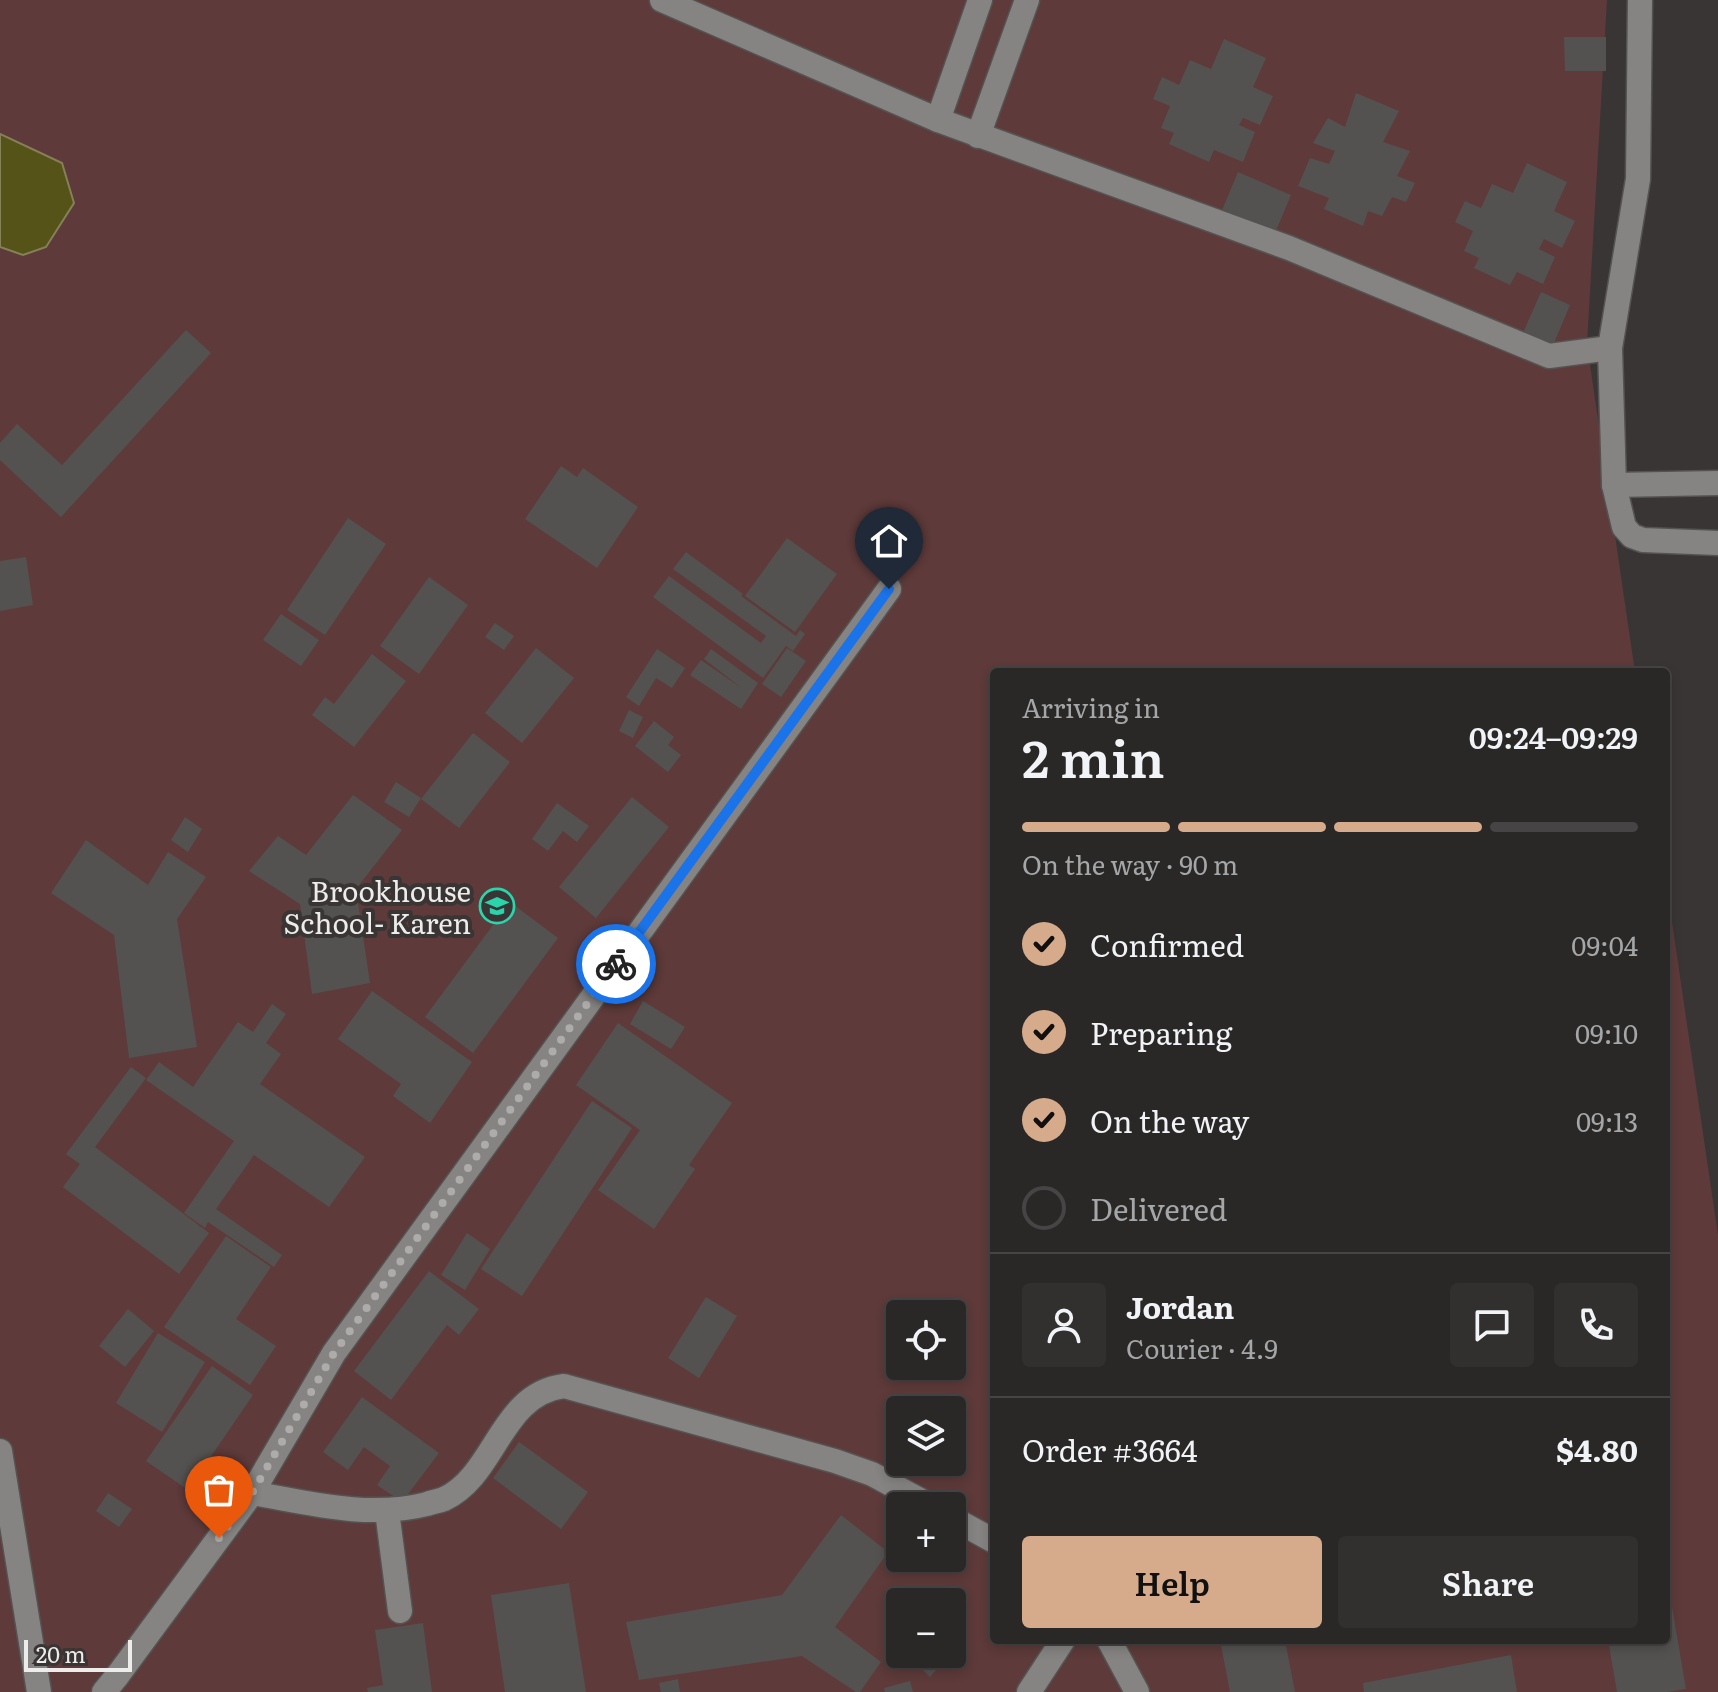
<!DOCTYPE html>
<meta charset="utf-8">
<style>
body{margin:0;font-family:Literata,serif;background:#32302f;color:#f1f3f6;height:100vh;display:flex;flex-direction:column;font-size:30px;white-space:nowrap}
*{box-sizing:border-box;margin:0}
p{font-size:26px;color:#a5a6a7}
.icon{flex:none;width:44px;height:44px;fill:none;stroke:currentColor;stroke-width:2;stroke-linecap:round;stroke-linejoin:round}
.map{position:relative;flex:1;overflow:hidden}
.drawer{position:absolute;left:990px;top:668px;width:680px;height:976px;display:flex;flex-direction:column;background:#2a2827;border-radius:8px;box-shadow:0 4px 12px #0003,0 0 0 2px #464444}
.drawer>*{flex:none}
.fabs{position:absolute;left:886px;top:1300px;display:grid;gap:16px}
.fabs a{display:grid;place-items:center;width:80px;height:80px;border-radius:8px;background:#2a2827;box-shadow:0 4px 12px #0003,0 0 0 2px #464444;font-size:40px}
.scale{position:absolute;left:24px;bottom:20px;width:108px;box-sizing:border-box;padding-left:8px;border:4px solid #eeeceb;border-top:0;font-size:22px;line-height:28px;white-space:nowrap;color:#eeeceb;-webkit-text-stroke:6px #383534;paint-order:stroke}
.pin{position:absolute;display:grid;place-items:center;width:68px;height:68px;color:#fff;margin:-82px -34px;border-radius:50% 50% 50% 0;rotate:-45deg;box-shadow:0 0 8px #0007}
.pin .icon{rotate:45deg}
.courier{position:absolute;display:grid;place-items:center;width:80px;height:80px;margin:-40px;border:6px solid #1a73e8;border-radius:50%;background:#fff;color:#222;box-shadow:0 2px 10px #0007}
.summary em{font-style:normal;font-weight:600}
.summary div{display:flex;flex-direction:column-reverse}
.summary{display:flex;align-items:center;justify-content:space-between;height:136px;padding:0 32px}
h1{font-size:52px;font-weight:600;line-height:60px}
.bar{display:grid;grid-template-columns:repeat(4,1fr);gap:12px 8px;align-content:center;height:96px;padding:0 32px}
.bar i{height:10px;border-radius:6px;background:#464444}
.bar .active{background:#d6ab8b}
.bar p{grid-column:span 4}
.line{display:flex;align-items:center;gap:20px;padding:0 32px;border-top:2px solid #464444}
.line div{flex:1}
.round{display:grid;place-items:center;flex:none;width:84px;height:84px;border-radius:8px;background:#32302f}
ol{padding:0 32px;list-style:none}
li{display:flex;align-items:center;gap:24px;height:88px}
li p{margin-inline-start:auto}
li .icon{padding:8px;border-radius:50%;background:#d6ab8b;color:#111;stroke-width:4}
li:last-child{color:#a5a6a7}
li i{width:44px;height:44px;border:4px solid #464444;border-radius:50%}
.button{display:flex;gap:16px;margin-top:auto;padding:16px 32px}
.button a{flex:1;height:92px;border-radius:8px;background:#d6ab8b;color:#111;font-size:32px;font-weight:600;line-height:92px;text-align:center}
.button a+a{background:#32302f;color:#f1f3f6}
.map>svg:first-child{display:block}
</style>
<div class="map">
<svg width="1718" height="1692" viewBox="0 0 1718 1692">
<rect width="100%" height="100%" fill="#383534"/>
<path fill="#5e3a3a" fill-rule="evenodd" d="M0,0H1607L1587,344L1635,672H994V1640H1666V881L1718,1235V1692H0ZM900,1314H952V1366H900ZM900,1410H952V1462H900ZM900,1506H952V1558H900ZM900,1602H952V1654H900Z"/>
<path fill="#565319" stroke="#848158" stroke-width="2" d="M0,134L62,163L74,203L46,247L23,255L0,247Z"/>
<g fill="#545250">
<path d="M1564,37H1606V71H1565Z"/>
<path d="M1224,39L1266,58L1253,87L1273,96L1260,125L1243,118L1239,125L1255,132L1243,162L1214,150L1209,162L1169,144L1174,133L1161,128L1170,106L1153,99L1162,77L1179,85L1190,60L1211,69Z"/>
<path d="M1356,93L1399,111L1383,142L1410,151L1397,176L1415,183L1406,202L1392,197L1382,216L1368,211L1363,226L1324,209L1329,198L1298,186L1310,158L1329,164L1335,151L1313,143L1328,118L1345,127Z"/>
<path d="M1527,163L1567,182L1554,211L1575,221L1562,248L1544,239L1539,249L1555,257L1543,284L1517,272L1510,285L1474,268L1479,258L1464,251L1473,231L1455,222L1465,201L1481,208L1492,184L1513,193Z"/>
<path d="M1238,172L1291,195L1273,238L1220,215Z"/>
<path d="M1541,292L1570,305L1552,348L1522,335Z"/>
<path d="M186,330L211,353L61,517L0,460V443L17,424L62,465Z"/>
<path d="M561,466L577,477L583,468L638,507L597,568L525,519Z"/>
<path d="M348,518L386,544L325,635L287,610Z"/>
<path d="M787,538L837,574L795,632L745,596Z"/>
<path d="M686,552L743,594L741,596L796,636L800,630L805,634L793,651L786,646L763,678L653,597L669,576L761,643L766,636L673,569Z"/>
<path d="M26,557L33,605L0,611V561Z"/>
<path d="M429,577L468,605L419,674L380,646Z"/>
<path d="M281,614L319,640L301,666L263,640Z"/>
<path d="M495,623L514,636L504,650L485,637Z"/>
<path d="M536,648L574,678L522,743L485,713Z"/>
<path d="M787,648L806,661L781,697L762,684Z"/>
<path d="M657,649L685,668L672,688L656,678L639,706L626,697Z"/>
<path d="M711,649L758,683L741,709L690,675L701,660L743,689L704,659Z"/>
<path d="M372,654L406,681L354,747L312,715L325,697L334,704Z"/>
<path d="M629,710L643,717L633,738L619,731Z"/>
<path d="M654,721L674,737L668,745L681,755L668,772L635,746Z"/>
<path d="M473,733L510,762L459,828L421,799Z"/>
<path d="M396,782L421,798L409,817L384,802Z"/>
<path d="M353,795L402,830L356,889L370,983L312,994L300,904L249,871L278,836L306,855Z"/>
<path d="M632,797L669,827L596,918L559,887Z"/>
<path d="M557,803L589,826L577,842L563,831L548,851L532,839Z"/>
<path d="M185,817L202,829L188,852L171,840Z"/>
<path d="M86,840L148,885L168,852L206,877L177,919L197,1047L129,1058L114,935L51,893Z"/>
<path d="M510,902L558,938L473,1053L425,1017Z"/>
<path d="M372,991L472,1062L430,1123L393,1096L401,1084L338,1039Z"/>
<path d="M643,1001L685,1027L671,1049L630,1024Z"/>
<path d="M272,1004L286,1014L266,1043L281,1054L260,1084L365,1157L329,1207L254,1155L216,1209L282,1255L274,1267L208,1222L205,1228L184,1213L234,1141L146,1080L159,1062L193,1087L238,1022L253,1032Z"/>
<path d="M618,1023L732,1103L689,1165L695,1169L654,1229L598,1190L640,1130L576,1085Z"/>
<path d="M131,1067L146,1078L95,1147L209,1233L179,1274L63,1187L80,1164L66,1154Z"/>
<path d="M592,1101L632,1128L522,1296L481,1269Z"/>
<path d="M467,1233L490,1249L465,1290L441,1275Z"/>
<path d="M226,1236L271,1267L236,1319L276,1346L250,1385L164,1327Z"/>
<path d="M429,1271L479,1309L459,1335L447,1325L391,1400L354,1371Z"/>
<path d="M706,1297L737,1316L699,1378L668,1358Z"/>
<path d="M128,1309L154,1331L125,1367L99,1346Z"/>
<path d="M158,1333L205,1362L162,1432L116,1403Z"/>
<path d="M212,1366L253,1395L188,1490L146,1461Z"/>
<path d="M362,1397L439,1453L402,1502L377,1485L390,1466L364,1447L348,1470L323,1452Z"/>
<path d="M519,1442L588,1492L561,1529L493,1478Z"/>
<path d="M108,1493L132,1509L119,1527L96,1511Z"/>
<path d="M841,1515L888,1552L835,1627L881,1662L860,1692H856L802,1656L639,1680L626,1622L782,1595Z"/>
<path d="M569,1583L586,1692H505L491,1595Z"/>
<path d="M1666,1583H1668L1686,1689L1667,1692H1617L1608,1640H1666Z"/>
<path d="M423,1623L432,1692H368L367,1688L383,1685L375,1630Z"/>
<path d="M1220,1640H1285L1295,1692H1230Z"/>
<path d="M919,1654H931L941,1664L930,1677L913,1660Z"/>
<path d="M1511,1655L1517,1692H1364L1363,1683Z"/>
<path d="M678,1679L680,1692H661L659,1683Z"/>
<path d="M910,1681L913,1692H885L884,1688Z"/>
</g>
<g fill="none" stroke-linecap="round" stroke-linejoin="round">
<g stroke="#555351" stroke-width="27">
<g id="minor">
<path d="M662,0L938,120L1289,248L1549,356L1610,348"/>
<path d="M1640,0L1638,179L1610,348L1614,485L1624,527L1632,536L1643,540L1718,543"/>
<path d="M938,120L980,0"/>
<path d="M978,136L1027,0"/>
<path d="M1614,485L1718,483"/>
<path d="M0,1451L39,1692"/>
<path d="M252,1493C309,1503 369,1519 427,1504C432,1502 439,1501 444,1499C496,1475 500,1394 564,1386L835,1461L872,1474L931,1506"/>
<path d="M387,1511L400,1611"/>
<path d="M952,1518L994,1541"/>
<path d="M1109,1640L1137,1692"/>
<path d="M104,1692L118,1675L252,1493L334,1353L889,589"/>
<path d="M1029,1692L1063,1640"/>
</g>
</g>
<use href="#minor" stroke="#868482" stroke-width="24"/>
</g>
<g fill="none" stroke-linecap="round" stroke-linejoin="round">
<path stroke="#aeacab" stroke-width="8" stroke-dasharray="0 14.4" d="M219,1538L252,1493L334,1353L616,964"/>
<path stroke="#1a73e8" stroke-width="10" d="M616,964L889,589"/>
</g>
<defs>
<g id="school-ring" transform="scale(1.8)"><circle r="9.5" fill="#383534" stroke="#2bd5ac" stroke-width="1.5"/><path d="M0-5L7-2L0 1L-7-2ZM-4 1L0 2.5L4 1V4Q0 6-4 4Z" fill="#2bd5ac"/></g>
</defs>
<g fill-rule="evenodd">
<use href="#school-ring" x="497" y="906"/>
</g>
<g text-anchor="middle" dominant-baseline="central" stroke-width="8" stroke-linejoin="round" paint-order="stroke">
<g font-size="28" fill="#eeeceb" stroke="#383534" text-anchor="end">
<text x="471" y="890">Brookhouse<tspan x="471" dy="32">School- Karen</tspan></text>
</g>
</g>
</svg>
<div class="fabs">
<a><svg class="icon" aria-label="locate" viewBox="0 0 24 24"><circle cx="12" cy="12" r="6"/><path d="M12 2v4M12 18v4M2 12h4M18 12h4"/></svg></a>
<a><svg class="icon" aria-label="layers" viewBox="0 0 24 24"><path d="M12 4l9 5-9 5-9-5zM3 14l9 5 9-5"/></svg></a>
<a>+</a>
<a>−</a>
</div>
<div class="scale">20 m</div>
<div class="pin" style="left:219px;top:1538px;background:#ea580c"><svg class="icon" aria-label="bag" viewBox="0 0 24 24"><path d="M5 8h14l-1 12H6zM9 8a3 3 0 0 1 6 0"/></svg></div>
<div class="pin" style="left:889px;top:589px;background:#1f2937"><svg class="icon" aria-label="home" viewBox="0 0 24 24"><path d="M3 11l9-7 9 7M6 9v11h12V9"/></svg></div>
<div class="courier" style="left:616px;top:964px"><svg class="icon" aria-label="bike" viewBox="0 0 24 24"><circle cx="6" cy="16" r="4"/><circle cx="18" cy="16" r="4"/><path d="M6 16l4-8h5l3 8M10 8l3 8H6M13 5h3"/></svg></div>
<section class="drawer">
<div class="summary"><div><h1>2 min</h1><p>Arriving in</p></div><em>09:24–09:29</em></div>
<div class="bar"><i class="active"></i><i class="active"></i><i class="active"></i><i></i><p>On the way · 90 m</p></div>
<ol>
<li><svg class="icon" aria-label="check" viewBox="0 0 24 24"><path d="M5 12l5 5 9-10"/></svg>Confirmed<p>09:04</p></li>
<li><svg class="icon" aria-label="check" viewBox="0 0 24 24"><path d="M5 12l5 5 9-10"/></svg>Preparing<p>09:10</p></li>
<li><svg class="icon" aria-label="check" viewBox="0 0 24 24"><path d="M5 12l5 5 9-10"/></svg>On the way<p>09:13</p></li>
<li><i></i>Delivered</li>
</ol>
<div class="line" style="height:144px"><a class="round"><svg class="icon" aria-label="person" viewBox="0 0 24 24"><circle cx="12" cy="8" r="4"/><path d="M4 21q1-7 8-7t8 7"/></svg></a><div><b>Jordan</b><p>Courier · 4.9</p></div><a class="round"><svg class="icon" aria-label="chat" viewBox="0 0 24 24"><path d="M4 5h16v11H9l-5 4z"/></svg></a><a class="round"><svg class="icon" aria-label="phone" viewBox="0 0 24 24"><path d="M5 4h4l2 5-3 2q2 4 5 5l2-3 5 2v4C11 20 4 13 5 4z"/></svg></a></div>
<div class="line" style="height:104px"><div>Order #3664</div><b>$4.80</b></div>
<div class="button"><a>Help</a><a>Share</a></div>
</section>
</div>
